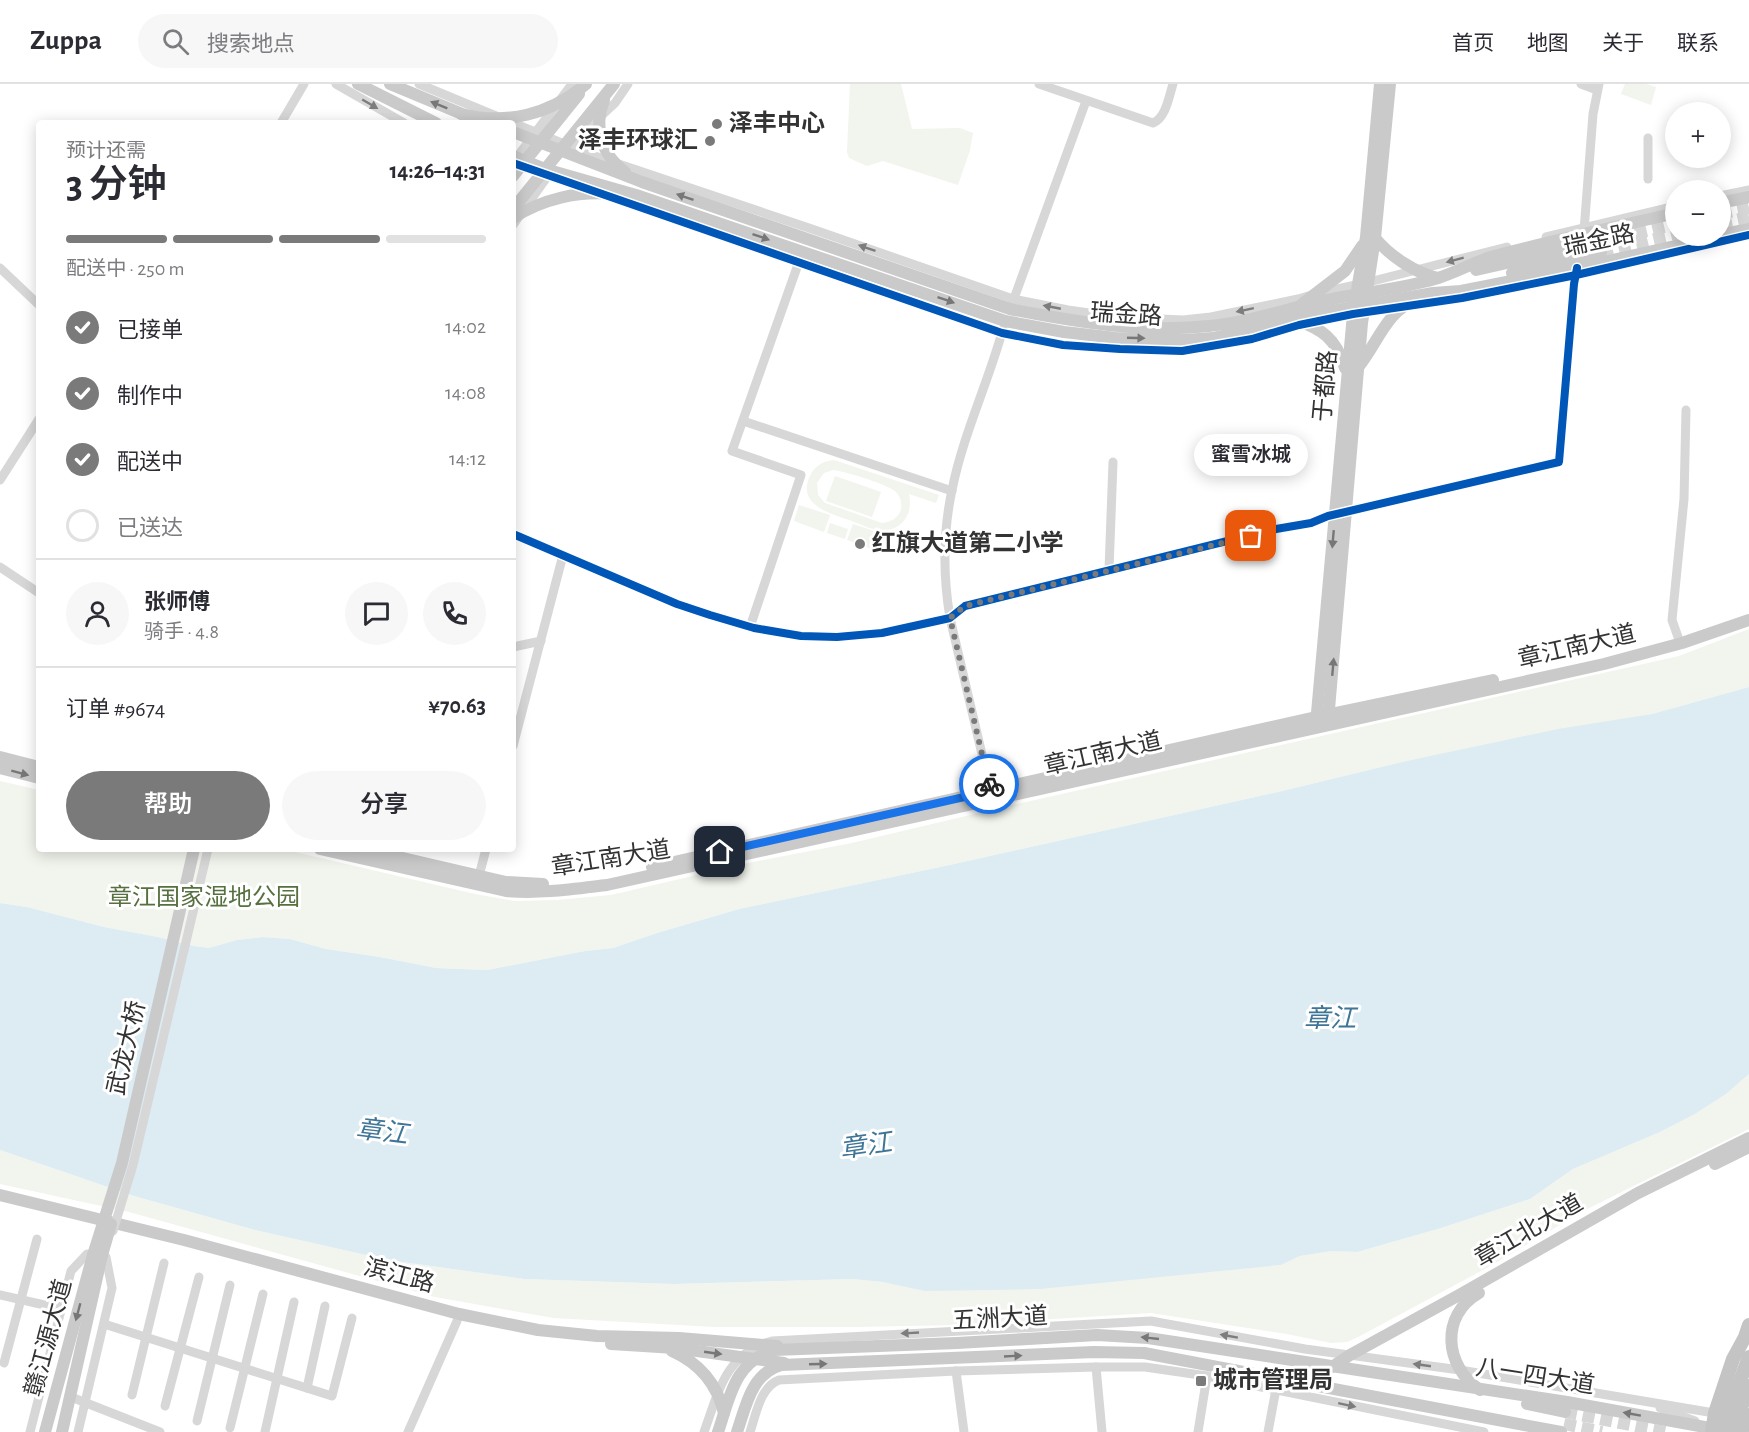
<!DOCTYPE html>
<html lang="zh">
<meta charset="utf-8">
<style>
body{margin:0;font-family:"Alegreya Sans","Noto Sans SC",sans-serif;background:#f7f7f7;color:#2b2b33;height:100vh;display:flex;flex-direction:column;font-size:22px;white-space:nowrap}
*{box-sizing:border-box;margin:0}
p{font-size:20px;color:#7c7c81}
.icon{flex:none;width:33px;height:33px;fill:none;stroke:currentColor;stroke-width:2;stroke-linecap:round;stroke-linejoin:round}
.map{position:relative;flex:1;overflow:hidden}
.panel{position:absolute;left:36px;top:36px;width:480px;height:732px;display:flex;flex-direction:column;background:#fff;border-radius:6px;box-shadow:0 3px 15px #0003}
.panel>*{flex:none}
.tools{position:absolute;left:1665px;top:18px;display:grid;gap:12px}
.tools a{display:grid;place-items:center;width:66px;height:66px;border-radius:50%;background:#fff;box-shadow:0 3px 15px #0003;font-size:30px}
.pin{position:absolute;display:grid;place-items:center;width:51px;height:51px;color:#fff;margin:-26px;border-radius:12px;box-shadow:0 3px 9px #0006}
.courier{position:absolute;display:grid;place-items:center;width:60px;height:60px;margin:-30px;border:4px solid #1a73e8;border-radius:50%;background:#fff;color:#222;box-shadow:0 2px 8px #0007}
.bubble{position:absolute;height:42px;border-radius:21px;background:#fff;box-shadow:0 3px 15px #0003;font-size:20px;font-weight:600;line-height:42px;text-align:center}
.head em{font-style:normal;font-weight:600}
.head div{display:flex;flex-direction:column-reverse}
.head{display:flex;align-items:center;justify-content:space-between;height:102px;padding:0 30px}
h1{font-size:39px;font-weight:600;line-height:45px}
.bar{display:grid;grid-template-columns:repeat(4,1fr);gap:9px 6px;align-content:center;height:72px;padding:0 30px}
.bar i{height:8px;border-radius:4px;background:#e1e1e2}
.bar .current{background:#7a7a7a}
.bar p{grid-column:span 4}
.line{display:flex;align-items:center;gap:15px;padding:0 30px;border-top:2px solid #e1e1e2}
.line div{flex:1}
.round{display:grid;place-items:center;flex:none;width:63px;height:63px;border-radius:32px;background:#f7f7f7}
ol{padding:0 30px;list-style:none}
li{display:flex;align-items:center;gap:18px;height:66px}
li p{margin-inline-start:auto}
li .icon{padding:6px;border-radius:50%;background:#7a7a7a;color:#fff;stroke-width:4}
li:last-child{color:#7c7c81}
li i{width:33px;height:33px;border:3px solid #e1e1e2;border-radius:50%}
.primary-button{display:flex;gap:12px;margin-top:auto;padding:12px 30px}
.primary-button a{flex:1;height:69px;border-radius:36px;background:#7a7a7a;color:#fff;font-size:24px;font-weight:600;line-height:69px;text-align:center}
.primary-button a+a{background:#f7f7f7;color:#2b2b33}
header{display:flex;align-items:center;gap:36px;box-sizing:border-box;height:84px;padding:0 30px;background:#fff;border-bottom:2px solid #e1e1e2}
header strong{font-size:28px}
nav{display:flex;gap:33px;margin-inline-start:auto;font-size:21px}
.search{width:420px;height:54px;background:#f7f7f7;display:flex;align-items:center;gap:15px;box-sizing:border-box;padding:0 21px;border-radius:33px;color:#7c7c81;font-size:22px}
.map>svg:first-child{display:block}
</style>
<header>
<strong>Zuppa</strong>
<div class="search"><svg class="icon" aria-label="search" viewBox="0 0 24 24"><circle cx="10" cy="10" r="6"/><path d="M15 15l6 6"/></svg>搜索地点</div>
<nav><a>首页</a><a>地图</a><a>关于</a><a>联系</a></nav>
</header>
<div class="map">
<svg width="1749" height="1348" viewBox="0 0 1749 1348">
<rect width="100%" height="100%" fill="#fff"/>
<g fill="#f1f5ed" fill-rule="evenodd">
<path d="M850,0H901L912,45L960,44L973,49L970,66L958,101L883,77L867,82L849,74L847,68Z"/>
<path d="M1625,0H1646L1656,3L1651,21L1621,10Z"/>
<path d="M834,376L939,411L936,419L909,410C913,429 904,445 883,447C873,446 862,441 852,437C832,430 794,421 811,390C816,381 824,377 834,376ZM833,386C844,387 890,401 896,408C901,413 902,419 901,426C898,434 891,438 882,439L825,419L818,411L817,399L824,389Z"/>
<path d="M835,392L881,408L872,433L826,417Z"/>
<path d="M799,421L830,431L824,448L794,437Z"/>
<path d="M830,439L848,445L845,455L827,449Z"/>
<path d="M853,440L883,450L878,467L847,456Z"/>
<path d="M1749,545V603L1652,630L1402,678L1278,708L945,782L739,825L657,849L613,864L585,867L487,886L436,884L380,873L326,865L290,855L262,853L237,856L209,864L194,862L158,853L104,843L27,823L0,819V697L39,706V765H282L475,810L514,817L557,816L611,811L753,778L852,759L1004,723L1679,572Z"/>
<path d="M1749,990V1045L1587,1125L1494,1180L1360,1252L1347,1258L1331,1259L1287,1250L1151,1229L954,1241L857,1243H715L554,1234L435,1213L129,1128L0,1100V1066L134,1112L255,1146L388,1176L524,1195L674,1200L852,1195L883,1198L1197,1189L1281,1181L1300,1172L1332,1167L1357,1168L1441,1144L1530,1115L1573,1085L1660,1048L1695,1030L1726,1010Z"/>
</g>
<path fill="#ddebf3" d="M1749,603V990L1726,1010L1695,1030L1660,1048L1573,1085L1530,1115L1441,1144L1357,1168L1332,1167L1300,1172L1281,1181L1040,1205L925,1207L883,1198L852,1195L674,1200L524,1195L388,1176L255,1146L134,1112L0,1066V819L27,823L104,843L158,853L194,862L209,864L237,856L262,853L290,855L326,865L380,873L436,884L487,886L585,867L613,864L657,849L739,825L945,782L1278,708L1402,678L1558,645L1652,630Z"/>
<g fill="none" stroke-linecap="round" stroke-linejoin="round">
<g stroke="#d6d6d6" stroke-width="12" stroke-dasharray="12 6" stroke-linecap="butt">
<path d="M1720,130L1749,124"/>
<path d="M1720,139L1749,133"/>
<path d="M1600,158L1676,140"/>
<path d="M1601,168L1676,150"/>
<path d="M1565,1328L1665,1348"/>
<path d="M1564,1340L1602,1348"/>
</g>
<g stroke="#d7d7d7" stroke-width="9">
<path d="M336,0L404,39"/>
<path d="M419,0L496,32"/>
<path d="M1039,0L1153,39C1166,34 1169,12 1173,0"/>
<path d="M1581,0L1597,6"/>
<path d="M281,39L304,0"/>
<path d="M513,39L586,69L809,144L1013,215L1068,226L1117,233L1183,236L1211,233L1298,215L1315,210L1369,198L1507,163"/>
<path d="M568,66L600,33L615,19L628,0"/>
<path d="M514,77L572,0"/>
<path d="M513,79L593,108"/>
<path d="M1648,95V54"/>
<path d="M606,112L649,126L1002,249L1063,261L1120,265L1182,267L1252,255L1305,239L1363,228L1462,214L1576,191L1676,168"/>
<path d="M1720,112L1749,106"/>
<path d="M513,141L550,89"/>
<path d="M1584,147L1593,30L1599,0"/>
<path d="M1546,153L1676,122"/>
<path d="M1710,160L1749,151"/>
<path d="M0,184L39,221"/>
<path d="M1012,220L1086,17"/>
<path d="M743,337L952,407"/>
<path d="M0,396L39,335"/>
<path d="M513,450L677,520L710,531L754,544L801,552L837,553L882,549L950,534L965,522L1276,445L1311,439L1328,432L1559,378L1574,200L1577,184"/>
<path d="M0,483L39,509"/>
<path d="M1109,486L1113,378"/>
<path d="M750,543L801,391L732,367L801,172"/>
<path d="M1678,553L1672,536L1684,415L1686,326"/>
<path d="M513,563L541,557"/>
<path d="M513,662L563,471"/>
<path d="M992,713L950,534C943,492 943,448 952,406C963,351 988,299 1003,245"/>
<path d="M479,792L486,765"/>
<path d="M0,1211L62,1225"/>
<path d="M104,1240L332,1312L352,1234"/>
<path d="M4,1279L37,1155"/>
<path d="M1096,1283L1102,1348"/>
<path d="M956,1287L964,1348"/>
<path d="M307,1304L325,1222"/>
<path d="M132,1311L164,1179"/>
<path d="M71,1313L160,1348"/>
<path d="M165,1322L199,1193"/>
<path d="M1660,1324L1695,1337"/>
<path d="M197,1337L230,1201"/>
<path d="M230,1344L263,1210"/>
<path d="M30,1348L71,1187L87,1170"/>
<path d="M78,1348L112,1204L106,1173"/>
<path d="M265,1348L294,1218"/>
<path d="M408,1348L457,1237"/>
<path d="M704,1348C719,1307 725,1270 772,1257L1151,1237L1305,1265L1460,1286L1720,1330"/>
<path d="M750,1348C756,1331 760,1303 779,1296L956,1287L1096,1283H1145L1207,1292L1484,1348"/>
<path d="M1198,1348L1207,1292"/>
<path d="M1268,1348L1276,1305"/>
</g>
<g stroke="#cacaca" stroke-width="12">
<path d="M358,0L436,39"/>
<path d="M390,0L467,32"/>
<path d="M604,16C593,44 602,71 625,88"/>
<path d="M461,30C506,41 550,31 586,0"/>
<path d="M513,48L642,98L1010,225C1075,238 1142,249 1209,242C1252,238 1294,222 1337,214C1370,208 1403,204 1435,195C1455,189 1474,178 1494,172C1554,156 1615,143 1676,129"/>
<path d="M513,72L545,85L636,111L1005,237L1064,248L1116,254L1185,256L1213,254L1258,244L1293,234L1354,223L1433,209L1461,207L1577,184L1720,152"/>
<path d="M513,92L579,10"/>
<path d="M1720,119L1749,113"/>
<path d="M513,125L614,0"/>
<path d="M513,134C542,115 578,107 612,110"/>
<path d="M1720,151L1749,145"/>
<path d="M1375,154C1390,172 1415,189 1438,194"/>
<path d="M1476,186L1600,158"/>
<path d="M1512,189L1601,168"/>
<path d="M1302,220L1345,187L1362,162"/>
<path d="M1294,235C1322,245 1336,254 1345,284"/>
<path d="M1359,282C1377,260 1387,226 1417,215"/>
<path d="M1328,637L1362,239L1375,154L1390,0"/>
<path d="M1316,640L1353,230L1366,153L1380,0"/>
<path d="M0,673L39,683"/>
<path d="M0,684L39,694"/>
<path d="M320,765L506,807C540,810 573,805 607,801L1604,580L1682,559L1749,536"/>
<path d="M364,765L506,798L543,800"/>
<path d="M652,783L1316,633L1493,596"/>
<path d="M1715,1080L1749,1063"/>
<path d="M0,1111L184,1156L459,1230L538,1246L597,1252L679,1254L777,1262"/>
<path d="M1479,1209C1440,1231 1444,1282 1480,1306"/>
<path d="M611,1260L675,1264L784,1279"/>
<path d="M672,1267C699,1279 717,1300 724,1329"/>
<path d="M1332,1283L1350,1271L1461,1210L1638,1109L1749,1054"/>
<path d="M1527,1320L1565,1328"/>
<path d="M45,1348L93,1171"/>
<path d="M62,1348L102,1171"/>
<path d="M718,1348C730,1313 734,1278 774,1266L957,1259L1097,1251L1148,1254L1567,1318L1721,1346"/>
<path d="M737,1348C746,1322 751,1290 781,1281L1094,1268L1144,1269L1561,1348"/>
</g>
<g stroke="#c4c4c4" stroke-width="14">
<path d="M1712,1348L1715,1329L1733,1275L1745,1253L1749,1241"/>
<path d="M1741,1348L1749,1331"/>
</g>
<path stroke="#d7d7d7" stroke-width="9" d="M113,1147L133,1081L208,765"/>
<g stroke="#cacaca" stroke-width="12">
<path d="M93,1171L122,1079L194,765"/>
<path d="M102,1171L111,1140"/>
</g>
<g stroke="#c4c4c4" stroke-width="14">
<path d="M1721,1348L1749,1273"/>
<path d="M1732,1348L1749,1302"/>
</g>
<g stroke="#fff" stroke-width="11">
<g id="cycleway">
<path d="M513,79L1002,249L1063,261L1120,265L1182,267L1252,255L1299,241L1353,230L1462,214L1576,191L1749,151"/>
<path d="M513,450L677,520L710,531L754,544L801,552L837,553L882,549L950,534L965,522L1276,445L1311,439L1328,432L1559,378L1574,200L1577,184"/>
</g>
</g>
<use href="#cycleway" stroke="#0057b8" stroke-width="8"/>
</g>
<defs><path id="oneway-solid" d="M-6-.8H1V-3.2L6.5 0L1 3.2V.8H-6Z" transform="scale(1.5)"/></defs>
<g fill="#7d7d7d">
<use href="#oneway-solid" transform="translate(370 20) rotate(30)"/>
<use href="#oneway-solid" transform="translate(867 164) rotate(-161)"/>
<use href="#oneway-solid" transform="translate(1455 176) rotate(165)"/>
<use href="#oneway-solid" transform="translate(1052 223) rotate(-169)"/>
<use href="#oneway-solid" transform="translate(1245 226) rotate(168)"/>
<use href="#oneway-solid" transform="translate(910 1249) rotate(177)"/>
<use href="#oneway-solid" transform="translate(1229 1252) rotate(-170)"/>
<use href="#oneway-solid" transform="translate(1422 1281) rotate(-172)"/>
<use href="#oneway-solid" transform="translate(1347 1321) rotate(12)"/>
</g>
<g fill="#777">
<use href="#oneway-solid" transform="translate(439 21) rotate(-158)"/>
<use href="#oneway-solid" transform="translate(685 113) rotate(-161)"/>
<use href="#oneway-solid" transform="translate(761 153) rotate(19)"/>
<use href="#oneway-solid" transform="translate(946 216) rotate(19)"/>
<use href="#oneway-solid" transform="translate(1136 254) rotate(2)"/>
<use href="#oneway-solid" transform="translate(1333 455) rotate(95)"/>
<use href="#oneway-solid" transform="translate(1333 583) rotate(-85)"/>
<use href="#oneway-solid" transform="translate(20 689) rotate(15)"/>
<use href="#oneway-solid" transform="translate(78 1228) rotate(105)"/>
<use href="#oneway-solid" transform="translate(1150 1254) rotate(-174)"/>
<use href="#oneway-solid" transform="translate(713 1269) rotate(8)"/>
<use href="#oneway-solid" transform="translate(1013 1272) rotate(-3)"/>
<use href="#oneway-solid" transform="translate(818 1280) rotate(-2)"/>
<use href="#oneway-solid" transform="translate(1632 1330) rotate(-170)"/>
</g>
<g fill="none" stroke-linecap="round" stroke-linejoin="round">
<path stroke="#7a7a7a" stroke-width="6" stroke-dasharray="0 10.8" d="M989,700L950,534L965,522L1251,452"/>
<path stroke="#1a73e8" stroke-width="8" d="M720,768L991,707L989,700"/>
</g>
<g fill="#7a7a7a" stroke="#fff" stroke-width="2">
<circle cx="717" cy="40" r="6"/>
<circle cx="710" cy="57" r="6"/>
<circle cx="860" cy="460" r="6"/>
<rect x="1195" y="1291" width="12" height="12" rx="3"/>
</g>
<g text-anchor="middle" dominant-baseline="central" stroke-width="6" stroke-linejoin="round" paint-order="stroke">
<g font-size="24" font-weight="bold" fill="#333" stroke="#fff" text-anchor="start">
<text x="729" y="40">泽丰中心</text>
<text x="698" y="57" text-anchor="end">泽丰环球汇</text>
<text x="872" y="460">红旗大道第二小学</text>
<text x="1213" y="1297">城市管理局</text>
</g>
<g font-size="24" fill="#333" stroke="#fff">
<text transform="translate(1599 157) rotate(-12)">瑞金路</text>
<text transform="translate(1126 231) rotate(4)">瑞金路</text>
<text transform="translate(1326 302) rotate(-85)">于都路</text>
<text transform="translate(1577 563) rotate(-13)">章江南大道</text>
<text transform="translate(1103 670) rotate(-13)">章江南大道</text>
<text transform="translate(611 775) rotate(-9)">章江南大道</text>
<text transform="translate(127 964) rotate(-77)">武龙大桥</text>
<text transform="translate(1529 1147) rotate(-30)">章江北大道</text>
<text transform="translate(399 1192) rotate(15)">滨江路</text>
<text transform="translate(1000 1235) rotate(-3)">五洲大道</text>
<text transform="translate(49 1254) rotate(-75)">赣江源大道</text>
<text transform="translate(1535 1293) rotate(9)">八一四大道</text>
</g>
<g font-size="24" fill="#56703f" stroke="#fff">
<text x="204" y="814">章江国家湿地公园</text>
</g>
<g font-size="26" font-style="italic" fill="#3f7597" stroke="#fff">
<text x="1330" y="935">章江</text>
<text transform="translate(382 1048) rotate(7)">章江</text>
<text transform="translate(866 1062) rotate(-8)">章江</text>
</g>
</g>
</svg>
<div class="tools">
<a>+</a>
<a>−</a>
</div>
<div class="pin" style="left:1251px;top:452px;background:#ea580c"><svg class="icon" aria-label="bag" viewBox="0 0 24 24"><path d="M5 8h14l-1 12H6zM9 8a3 3 0 0 1 6 0"/></svg></div>
<div class="pin" style="left:720px;top:768px;background:#1f2937"><svg class="icon" aria-label="home" viewBox="0 0 24 24"><path d="M3 11l9-7 9 7M6 9v11h12V9"/></svg></div>
<div class="courier" style="left:989px;top:700px"><svg class="icon" aria-label="bike" viewBox="0 0 24 24"><circle cx="6" cy="16" r="4"/><circle cx="18" cy="16" r="4"/><path d="M6 16l4-8h5l3 8M10 8l3 8H6M13 5h3"/></svg></div>
<div class="bubble" style="left:1194px;top:350px;width:114px">蜜雪冰城</div>
<section class="panel">
<div class="head"><div><h1>3 分钟</h1><p>预计还需</p></div><em>14:26–14:31</em></div>
<div class="bar"><i class="current"></i><i class="current"></i><i class="current"></i><i></i><p>配送中 · 250 m</p></div>
<ol>
<li><svg class="icon" aria-label="check" viewBox="0 0 24 24"><path d="M5 12l5 5 9-10"/></svg>已接单<p>14:02</p></li>
<li><svg class="icon" aria-label="check" viewBox="0 0 24 24"><path d="M5 12l5 5 9-10"/></svg>制作中<p>14:08</p></li>
<li><svg class="icon" aria-label="check" viewBox="0 0 24 24"><path d="M5 12l5 5 9-10"/></svg>配送中<p>14:12</p></li>
<li><i></i>已送达</li>
</ol>
<div class="line" style="height:108px"><a class="round"><svg class="icon" aria-label="person" viewBox="0 0 24 24"><circle cx="12" cy="8" r="4"/><path d="M4 21q1-7 8-7t8 7"/></svg></a><div><b>张师傅</b><p>骑手 · 4.8</p></div><a class="round"><svg class="icon" aria-label="chat" viewBox="0 0 24 24"><path d="M4 5h16v11H9l-5 4z"/></svg></a><a class="round"><svg class="icon" aria-label="phone" viewBox="0 0 24 24"><path d="M5 4h4l2 5-3 2q2 4 5 5l2-3 5 2v4C11 20 4 13 5 4z"/></svg></a></div>
<div class="line" style="height:78px"><div>订单 #9674</div><b>¥70.63</b></div>
<div class="primary-button"><a>帮助</a><a>分享</a></div>
</section>
</div>
